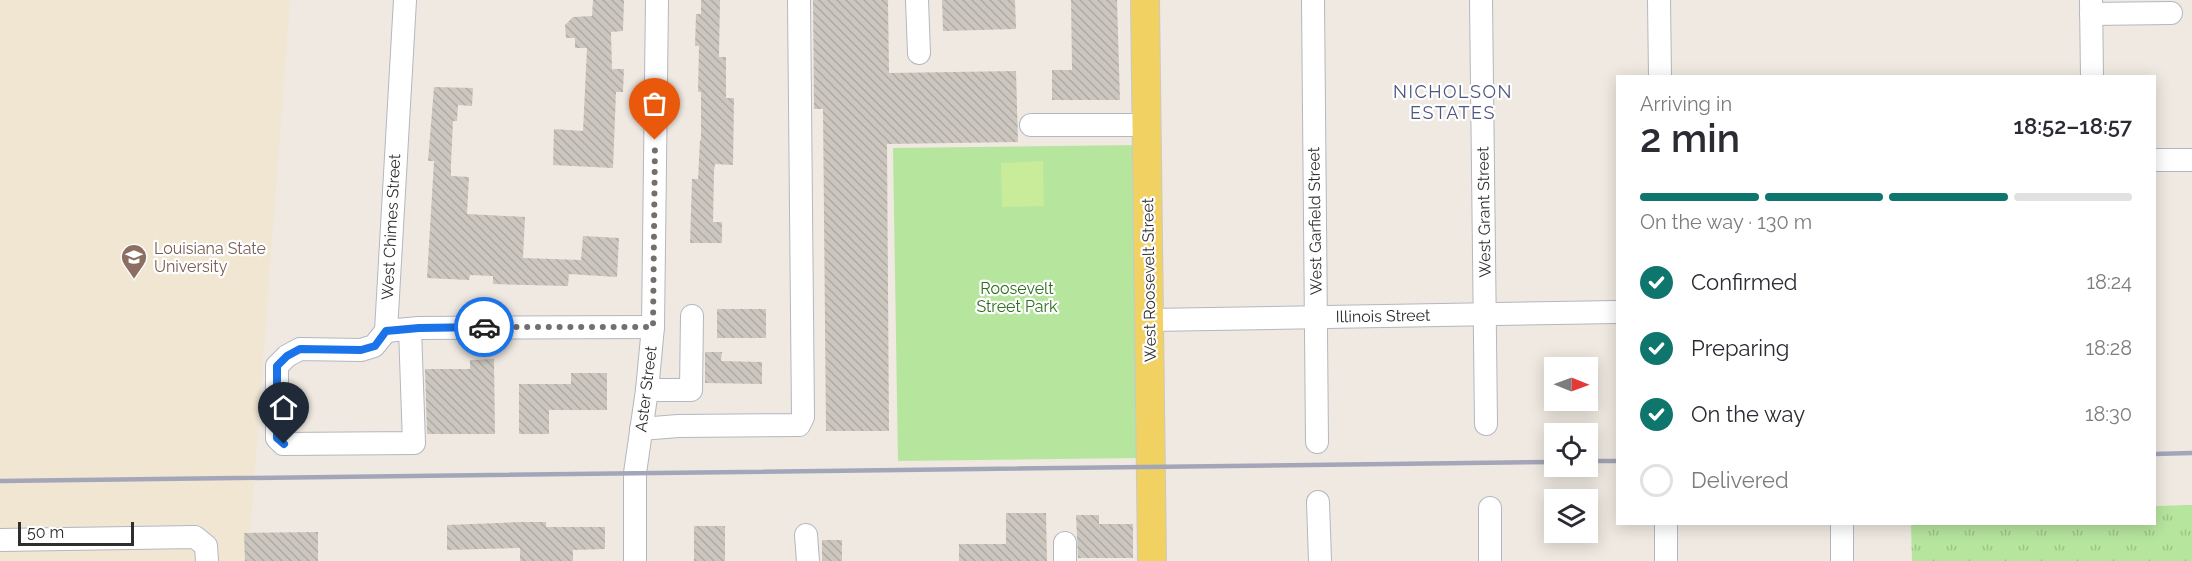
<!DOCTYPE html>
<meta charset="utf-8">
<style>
body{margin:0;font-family:Raleway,sans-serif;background:#f2f2f3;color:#2b2b33;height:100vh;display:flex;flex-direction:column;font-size:22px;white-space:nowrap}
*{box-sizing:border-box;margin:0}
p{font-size:20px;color:#7c7c81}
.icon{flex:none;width:33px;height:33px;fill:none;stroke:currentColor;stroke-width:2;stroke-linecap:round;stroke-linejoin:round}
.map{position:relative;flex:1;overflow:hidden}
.drawer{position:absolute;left:1616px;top:75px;width:540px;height:450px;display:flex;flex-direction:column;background:#fff;border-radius:0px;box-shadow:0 3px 15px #0003}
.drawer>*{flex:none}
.needle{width:39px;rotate:91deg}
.controls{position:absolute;left:1544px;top:357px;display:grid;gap:12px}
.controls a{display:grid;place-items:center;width:54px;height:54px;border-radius:0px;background:#fff;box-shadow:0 3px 15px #0003;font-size:30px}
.scale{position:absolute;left:18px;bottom:15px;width:116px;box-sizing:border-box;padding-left:6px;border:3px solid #2e2e2e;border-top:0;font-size:16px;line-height:21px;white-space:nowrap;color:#2e2e2e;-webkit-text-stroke:4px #fff;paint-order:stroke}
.pin{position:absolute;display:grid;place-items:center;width:51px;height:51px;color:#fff;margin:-62px -26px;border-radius:50% 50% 50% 0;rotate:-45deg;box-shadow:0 0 6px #0007}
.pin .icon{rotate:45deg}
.courier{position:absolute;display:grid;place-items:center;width:60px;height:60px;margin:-30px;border:4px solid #1a73e8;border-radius:50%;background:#fff;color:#222;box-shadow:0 2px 8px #0007}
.overview em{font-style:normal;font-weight:600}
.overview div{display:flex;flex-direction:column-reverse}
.overview{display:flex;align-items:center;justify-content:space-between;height:102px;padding:0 24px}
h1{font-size:39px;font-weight:600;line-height:45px}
.bar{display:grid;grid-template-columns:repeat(4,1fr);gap:9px 6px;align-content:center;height:72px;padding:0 24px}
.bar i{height:8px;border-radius:4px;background:#e1e1e2}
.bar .on{background:#0f766e}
.bar p{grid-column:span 4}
ol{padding:0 24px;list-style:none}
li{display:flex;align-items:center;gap:18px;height:66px}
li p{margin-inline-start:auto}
li .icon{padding:6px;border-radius:50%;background:#0f766e;color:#fff;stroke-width:4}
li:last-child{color:#7c7c81}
li i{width:33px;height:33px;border:3px solid #e1e1e2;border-radius:50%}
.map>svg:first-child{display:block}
</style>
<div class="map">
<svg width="2192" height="561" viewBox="0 0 2192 561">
<defs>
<pattern id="grass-tufts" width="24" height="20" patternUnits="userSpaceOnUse" patternTransform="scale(1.5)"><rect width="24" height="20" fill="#b6e59e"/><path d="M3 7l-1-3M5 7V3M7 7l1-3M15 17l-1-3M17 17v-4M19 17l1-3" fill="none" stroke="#9dc588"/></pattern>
<pattern id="building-back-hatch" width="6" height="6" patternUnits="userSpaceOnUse" patternTransform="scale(1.5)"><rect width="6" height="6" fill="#cbc7bf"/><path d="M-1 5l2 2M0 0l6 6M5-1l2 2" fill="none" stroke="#afaba4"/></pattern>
</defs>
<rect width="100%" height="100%" fill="#efe9e1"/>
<path fill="#f0e6d1" d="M0,0H290L248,561H0Z"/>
<path fill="url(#grass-tufts)" d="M2192,505V561H1912L1911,524H2154V506Z"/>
<path fill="#b6e59e" d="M1139,145L1140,458L898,461L893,148Z"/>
<path fill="#c9ec9a" d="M1043,161L1044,206L1002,207L1001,163Z"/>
<g fill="url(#building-back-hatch)">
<path d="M593,0H624L623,31L611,32L612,69H624L623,92H616L613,168L553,165L554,129L583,131L587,48H575V38H566L565,25L573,17L592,16Z"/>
<path d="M701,0H720L719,57H726V98H734L733,165L715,164L714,171L713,222H722V243H690L692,179H698L700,140H701V92H698L699,46H695L696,14H701Z"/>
<path d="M813,0H888L889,73L1016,71L1018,142L887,144L889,431H826L823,109H814Z"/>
<path d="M942,0H1015L1016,29L943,31Z"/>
<path d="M1071,0H1117L1120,100H1052V70H1072Z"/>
<path d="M434,87L473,88L472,106L458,105L457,121H453L451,164V176L469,177L467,214L525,217L523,258L581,260L583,236L619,238L617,277L569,274L568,286L493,284V276L470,275L469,280L427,278L434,161H428Z"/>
<rect x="717" y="309" width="49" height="29"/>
<path d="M705,352H722L721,361L762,362V384L705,383Z"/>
<path d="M494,359L495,434H427L425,369H470V360Z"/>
<path d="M571,373H607V410H549V434H519V384H571Z"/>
<path d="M1006,513H1046L1047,561H959V544H1006Z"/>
<path d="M1076,515H1099V524H1133V558H1078Z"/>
<path d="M519,522H546V527H605V549L573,550V561H520V548L447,550V525Z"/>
<rect x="694" y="526" width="31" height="35"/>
<path d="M318,532V561H245L244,533Z"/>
<rect x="822" y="540" width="20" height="21"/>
</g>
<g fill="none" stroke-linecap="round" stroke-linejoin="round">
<g stroke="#b4b7c1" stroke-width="24">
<g id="minor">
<path d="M405,0L386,331L419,328L653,327"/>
<path d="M917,0L919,53"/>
<path d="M1313,0L1317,442"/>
<path d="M1481,0L1486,424"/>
<path d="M1659,0L1660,76"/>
<path d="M2091,1L2092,76"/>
<path d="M2091,14L2171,13"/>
<path d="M1031,125H1147"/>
<path d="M2154,160H2192"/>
<path d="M1150,320L1617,312"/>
<path d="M386,331L374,346L361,350L300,349L287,356L277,366V438L283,444L414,443L410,329"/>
<path d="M647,390H691L692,316"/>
<path d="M641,429L678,426L799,425L803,417L799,0"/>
<path d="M1318,502L1320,561"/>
<path d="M1490,508V561"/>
<path d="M1666,524V561"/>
<path d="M1842,524V561"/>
<path d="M806,535L808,561"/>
<path d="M0,540L195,537L206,546L207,561"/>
<path d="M1065,543V561"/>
<path d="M635,561V473L647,390L653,327L657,0"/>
</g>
</g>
<g stroke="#c9c9c9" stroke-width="30">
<path id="major" d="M1145,0L1152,561"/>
</g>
<use href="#minor" stroke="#fff" stroke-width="22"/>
<use href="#major" stroke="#f2d163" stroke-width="28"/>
<g stroke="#a3a6b8" stroke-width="4.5">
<path d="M2154,454L2192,453"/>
<path d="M1587,461H1617"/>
<path d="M0,481L1554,462"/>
</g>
</g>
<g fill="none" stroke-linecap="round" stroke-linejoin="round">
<path stroke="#726f6d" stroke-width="6" stroke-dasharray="0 10.8" d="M484,327H653L655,140"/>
<path stroke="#1a73e8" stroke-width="8" d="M284,444L277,438V366L287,356L300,349L361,350L375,346L386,331L419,328L484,327"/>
</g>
<defs>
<g id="university-pin" transform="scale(1.35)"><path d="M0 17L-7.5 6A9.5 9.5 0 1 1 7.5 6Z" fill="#8d6e63" stroke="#fff"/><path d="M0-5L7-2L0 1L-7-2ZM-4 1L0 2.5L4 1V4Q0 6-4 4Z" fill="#fff"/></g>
</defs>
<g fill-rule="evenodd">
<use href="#university-pin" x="134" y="257"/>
</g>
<g text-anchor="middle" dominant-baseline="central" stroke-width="4.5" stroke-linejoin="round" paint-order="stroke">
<g font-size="16" fill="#2e2e2e" stroke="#fff">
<text transform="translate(1484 212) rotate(-91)">West Grant Street</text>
<text transform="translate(1315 221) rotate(-91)">West Garfield Street</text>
<text transform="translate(391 227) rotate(-87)">West Chimes Street</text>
<text transform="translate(1149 280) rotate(-91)">West Roosevelt Street</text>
<text transform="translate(1383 316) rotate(-1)">Illinois Street</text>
<text transform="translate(646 389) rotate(-83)">Aster Street</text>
</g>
<g font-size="16" fill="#785e54" stroke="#fff" text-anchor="start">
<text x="154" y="248">Louisiana State<tspan x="154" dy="18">University</tspan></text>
</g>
<g font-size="16" fill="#2c6e1b" stroke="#fff">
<text x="1017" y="288">Roosevelt<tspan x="1017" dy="18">Street Park</tspan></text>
</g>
<g font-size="18" letter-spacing="1.5" fill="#4d5680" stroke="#fff">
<text x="1453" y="91">NICHOLSON<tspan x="1453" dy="21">ESTATES</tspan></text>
</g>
</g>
</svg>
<div class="controls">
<a><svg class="needle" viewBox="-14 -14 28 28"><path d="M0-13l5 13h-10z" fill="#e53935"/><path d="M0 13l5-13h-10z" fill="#7c7c81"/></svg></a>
<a><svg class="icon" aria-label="locate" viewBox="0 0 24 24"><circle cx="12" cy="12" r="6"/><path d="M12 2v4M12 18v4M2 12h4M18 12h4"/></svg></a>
<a><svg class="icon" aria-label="layers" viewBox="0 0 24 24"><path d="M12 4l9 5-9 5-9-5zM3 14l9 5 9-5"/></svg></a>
</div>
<div class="scale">50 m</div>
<div class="pin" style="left:655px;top:140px;background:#ea580c"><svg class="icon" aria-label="bag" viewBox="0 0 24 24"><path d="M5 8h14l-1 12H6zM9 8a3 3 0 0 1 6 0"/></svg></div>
<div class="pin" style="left:284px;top:444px;background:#1f2937"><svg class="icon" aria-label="home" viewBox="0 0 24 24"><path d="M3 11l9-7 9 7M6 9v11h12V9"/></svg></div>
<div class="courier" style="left:484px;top:327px"><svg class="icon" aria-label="car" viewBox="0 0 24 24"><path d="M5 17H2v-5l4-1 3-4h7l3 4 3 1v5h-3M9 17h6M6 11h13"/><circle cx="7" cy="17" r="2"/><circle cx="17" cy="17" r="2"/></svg></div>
<section class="drawer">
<div class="overview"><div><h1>2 min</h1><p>Arriving in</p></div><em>18:52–18:57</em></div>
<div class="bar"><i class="on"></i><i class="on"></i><i class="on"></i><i></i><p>On the way · 130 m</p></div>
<ol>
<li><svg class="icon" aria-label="check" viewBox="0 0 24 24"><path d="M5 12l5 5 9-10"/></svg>Confirmed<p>18:24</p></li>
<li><svg class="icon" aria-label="check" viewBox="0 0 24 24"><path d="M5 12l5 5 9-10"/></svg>Preparing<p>18:28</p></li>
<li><svg class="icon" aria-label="check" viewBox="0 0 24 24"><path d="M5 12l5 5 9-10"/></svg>On the way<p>18:30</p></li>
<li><i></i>Delivered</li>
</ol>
</section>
</div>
